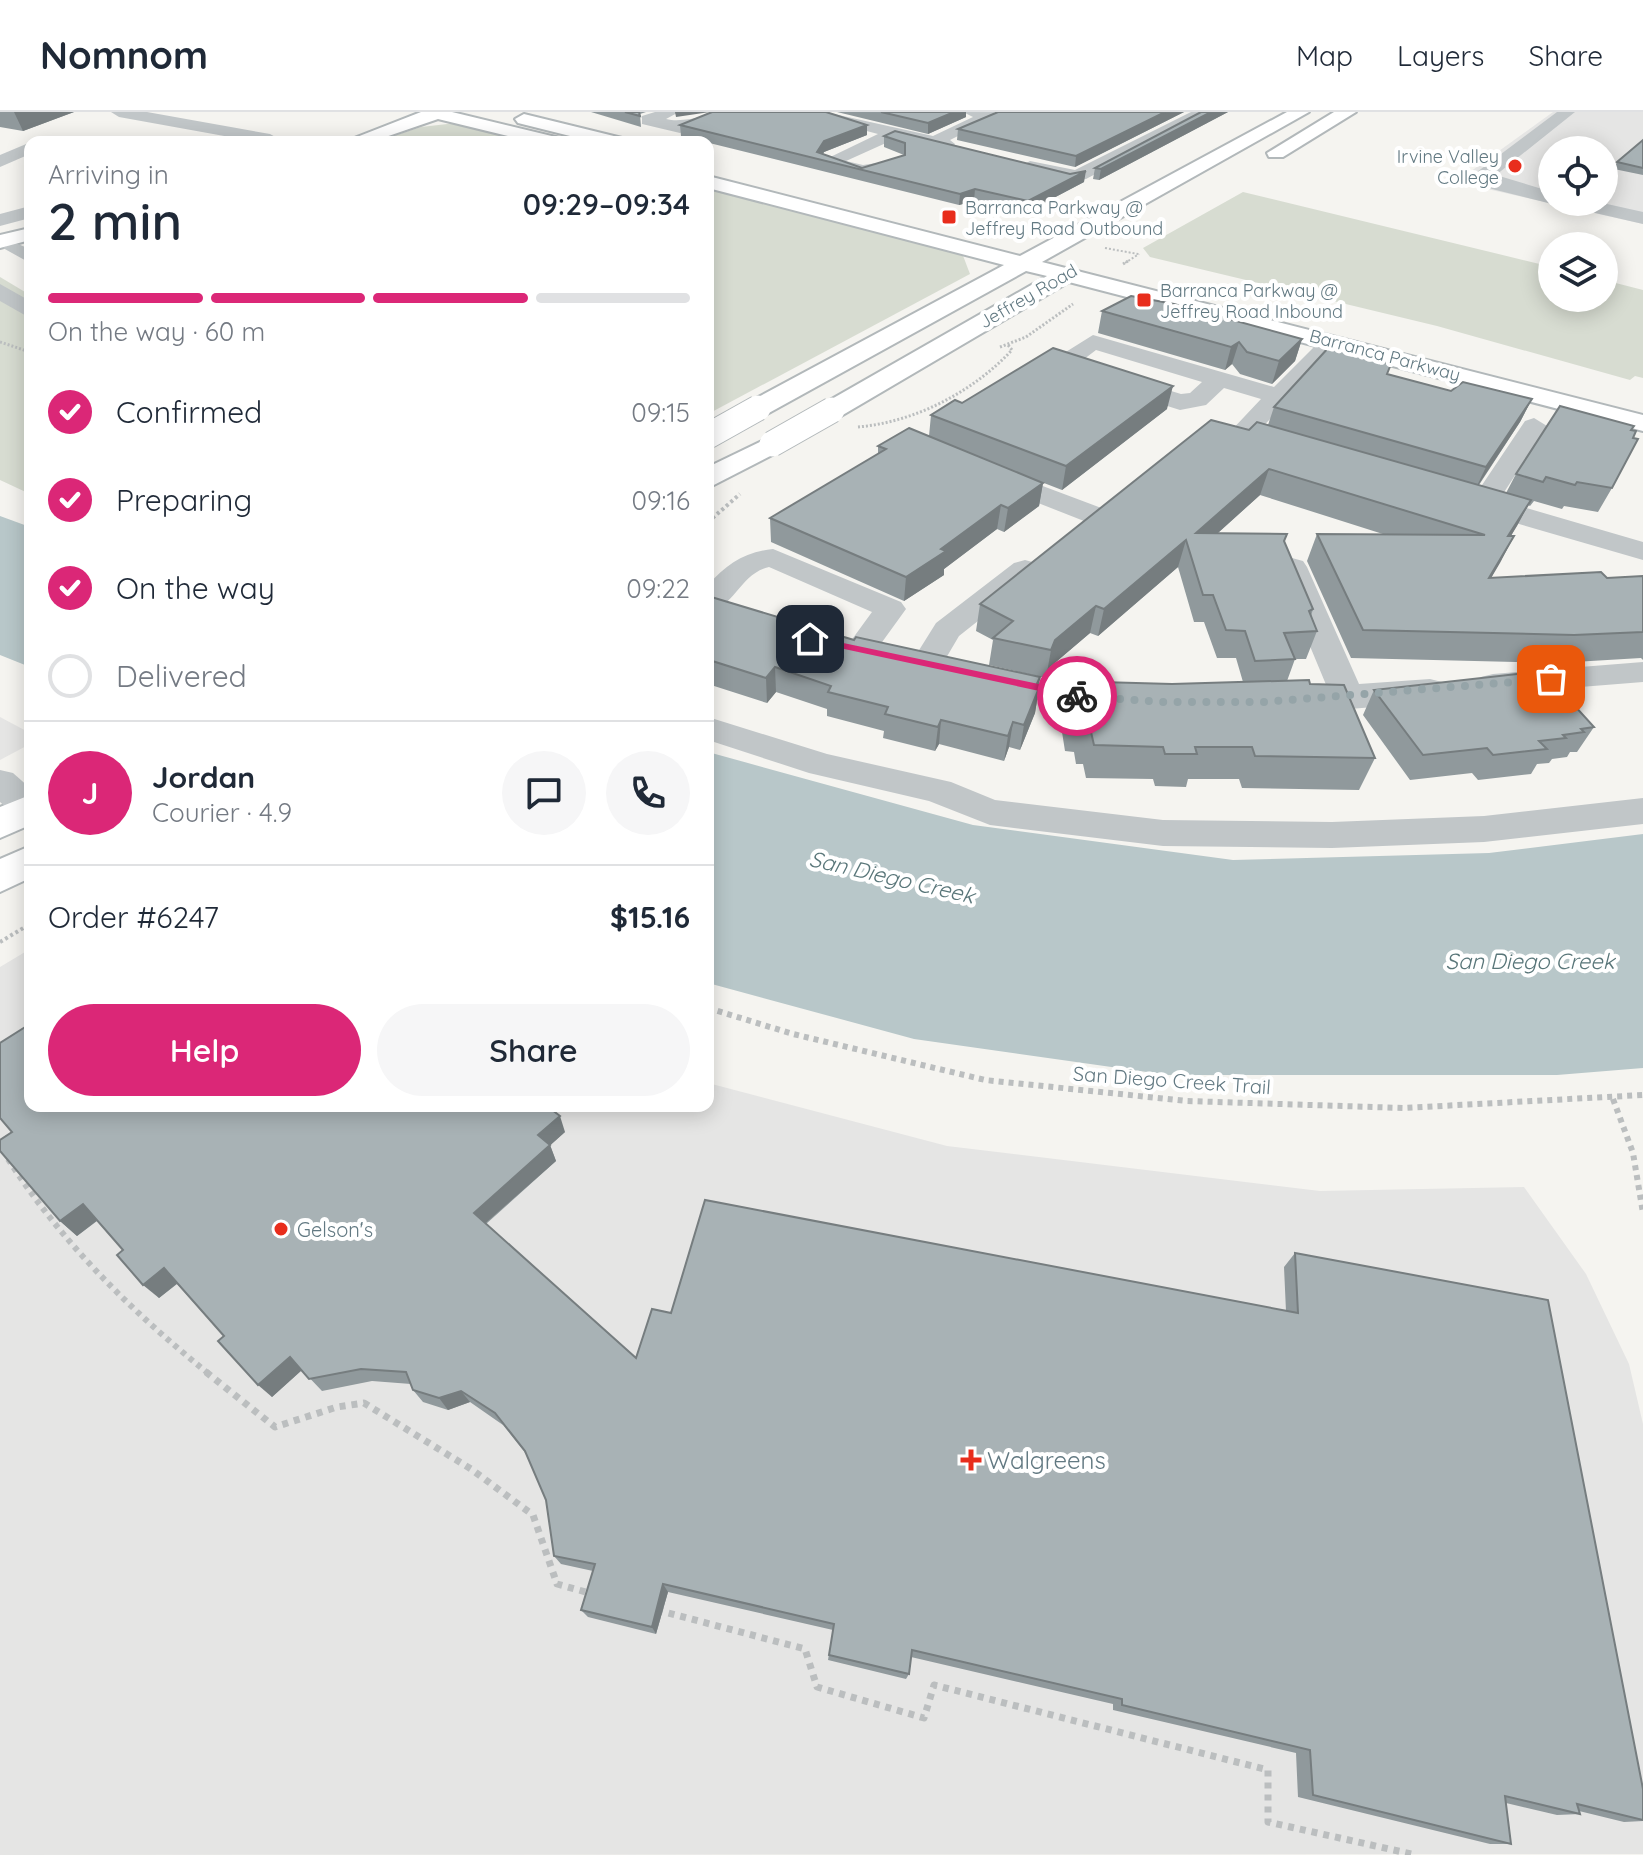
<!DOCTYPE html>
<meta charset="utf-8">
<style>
body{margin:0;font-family:Quicksand,sans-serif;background:#f6f6f7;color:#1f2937;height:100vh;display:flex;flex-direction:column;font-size:30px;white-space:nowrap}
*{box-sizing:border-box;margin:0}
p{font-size:26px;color:#747a83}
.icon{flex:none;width:44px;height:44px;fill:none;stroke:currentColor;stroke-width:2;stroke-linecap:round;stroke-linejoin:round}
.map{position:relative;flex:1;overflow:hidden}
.drawer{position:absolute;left:24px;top:24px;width:690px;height:976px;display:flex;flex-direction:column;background:#fff;border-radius:16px;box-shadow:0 4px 20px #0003}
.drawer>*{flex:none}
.buttons{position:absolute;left:1538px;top:24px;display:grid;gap:16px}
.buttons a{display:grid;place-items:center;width:80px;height:80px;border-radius:50%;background:#fff;box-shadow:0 4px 20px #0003;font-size:40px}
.pin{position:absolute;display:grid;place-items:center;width:68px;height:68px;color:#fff;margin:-34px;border-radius:16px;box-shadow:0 4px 12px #0006}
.courier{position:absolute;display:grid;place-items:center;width:80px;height:80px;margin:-40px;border:6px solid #db2777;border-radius:50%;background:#fff;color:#222;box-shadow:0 2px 10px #0007}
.summary em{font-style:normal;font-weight:600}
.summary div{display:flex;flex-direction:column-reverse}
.summary{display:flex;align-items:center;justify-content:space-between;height:136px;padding:0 24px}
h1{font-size:52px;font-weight:600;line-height:60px}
.bar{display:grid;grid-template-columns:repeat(4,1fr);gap:12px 8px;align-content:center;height:96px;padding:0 24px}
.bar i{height:10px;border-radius:6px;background:#e0e1e3}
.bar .active{background:#db2777}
.bar p{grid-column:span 4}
.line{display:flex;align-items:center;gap:20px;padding:0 24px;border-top:2px solid #e0e1e3}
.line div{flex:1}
.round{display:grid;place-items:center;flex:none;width:84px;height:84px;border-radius:42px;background:#f6f6f7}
ol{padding:0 24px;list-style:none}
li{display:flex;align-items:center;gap:24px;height:88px}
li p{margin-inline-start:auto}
li .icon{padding:8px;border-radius:50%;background:#db2777;color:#fff;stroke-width:4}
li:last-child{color:#747a83}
li i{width:44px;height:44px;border:4px solid #e0e1e3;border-radius:50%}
.button{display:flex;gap:16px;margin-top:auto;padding:16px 24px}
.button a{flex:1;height:92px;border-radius:48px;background:#db2777;color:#fff;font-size:32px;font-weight:600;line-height:92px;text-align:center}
.button a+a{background:#f6f6f7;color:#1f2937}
header{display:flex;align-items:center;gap:48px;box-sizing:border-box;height:112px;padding:0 40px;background:#fff;border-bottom:2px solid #e0e1e3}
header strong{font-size:38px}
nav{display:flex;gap:44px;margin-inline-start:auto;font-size:28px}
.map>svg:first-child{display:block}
</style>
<header>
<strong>Nomnom</strong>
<nav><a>Map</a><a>Layers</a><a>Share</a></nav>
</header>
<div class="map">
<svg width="1643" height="1743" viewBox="0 0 1643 1743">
<rect width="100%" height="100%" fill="#f5f4f0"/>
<g fill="#e5e5e4" fill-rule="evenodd">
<path d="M1553,0H1643V112L1456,70ZM1552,38H1604V90H1552Z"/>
<path d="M0,605L30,621V632L0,648Z"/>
<path d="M30,837V994H708V971L947,1034L1320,1079L1524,1075L1586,1162L1629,1252L1643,1312V1742L0,1743V855Z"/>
</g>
<g fill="#d7dcd1">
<path d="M456,11L530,30H375L421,15Z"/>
<path d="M708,76L962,141L970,162L708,302Z"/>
<path d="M1243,80L1552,155V186H1604V168L1643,178V266L1635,264L1630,268L1437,214L1150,145L1143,136Z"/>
<path d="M0,165L30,183V382L0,368Z"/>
</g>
<g fill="#b8c7c9">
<path d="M0,404L30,415V555L0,543Z"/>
<path d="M708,640L973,713L1233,748L1489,741L1643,722V956L1557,963H1168L914,927L708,871Z"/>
</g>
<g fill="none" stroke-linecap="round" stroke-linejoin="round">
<g stroke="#b2b8ba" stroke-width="4">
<g id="major">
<path d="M452,0L560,26L563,30H532L438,7L371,30H344L421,0Z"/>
<path d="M1287,0H1309L1042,150L1643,303V319L1069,170L841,304H823L819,298L823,292L1047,164L1026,159L767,302H749L745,296L749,290L1004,153L708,76V64L1020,144Z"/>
<path d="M1334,0H1356L1283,45H1269L1267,41Z"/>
<path d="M524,2L622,26L625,30H594L518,11L515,7Z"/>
<path d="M30,116V128L0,136V123Z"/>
<path d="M772,324L782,326L786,332L782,338L708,376V355Z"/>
<path d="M30,683V713L0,726V695Z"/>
<path d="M30,734V766L0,780V747Z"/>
</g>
</g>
<g stroke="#bbbebf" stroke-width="2" stroke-dasharray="2 2" stroke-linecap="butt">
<path d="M1105,136L1138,142"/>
<path d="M1125,151L1139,142"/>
</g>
<g stroke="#bbbebf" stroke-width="3" stroke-dasharray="2 2" stroke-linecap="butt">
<path d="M1123,152L1128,149"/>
<path d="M0,230L30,240"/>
<path d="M1000,235L1026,225L1073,192"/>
<path d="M858,315C915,310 973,280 1012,238L1008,233"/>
</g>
<g stroke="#bbbebf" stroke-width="4" stroke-dasharray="3 3" stroke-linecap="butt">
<path d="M708,410L740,382"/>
<path d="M0,830L30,812"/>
</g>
<g stroke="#bbbebf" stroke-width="6" stroke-dasharray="5 5" stroke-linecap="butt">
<path d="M708,896L793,922L985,968L1187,989L1404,996L1643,983"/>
<path d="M1613,987L1633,1041L1643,1101"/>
<path d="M8,1047C62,1131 132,1200 209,1262"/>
</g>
<g stroke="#bbbebf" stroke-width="7" stroke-dasharray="6 6" stroke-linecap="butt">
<path d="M206,1260L275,1315L337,1295L364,1291L471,1357L533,1403L557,1472L593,1482"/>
<path d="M657,1498L805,1537L817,1575L924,1606L934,1573L1268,1658V1710L1416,1743"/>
</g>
<g fill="#c1c6c8" fill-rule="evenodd">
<path d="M111,0H147L270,22L279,27L258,30L119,5Z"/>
<path d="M655,0H679L666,7C686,12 711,0 736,0L680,21L642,12V4Z"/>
<path d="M795,0H825L933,24L973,5L963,0H994L998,4L950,28L955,32L952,36L897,26L846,49L863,53L877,51L886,56L863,64L820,50L878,22Z"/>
<path d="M1191,0H1212L1086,67L1069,70L1024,58L1021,54L1030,49L1075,58Z"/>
<path d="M1557,0H1575L1496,63L1552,80V90H1559L1552,92L1492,77L1477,68V60Z"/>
<path d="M31,30L30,42L0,55V43Z"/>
<path d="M1562,90H1598L1643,100V112L1565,94Z"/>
<path d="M30,94V106L0,114V102Z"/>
<path d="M13,130L30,137V151L3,136Z"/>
<path d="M0,172L30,189V206L0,189Z"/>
<path d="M1093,223L1274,275L1324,225H1340L1344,230L1250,328L1241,330L1228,322L1261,287L1224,276L1206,293L1180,298L1053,258L1049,253L1053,248ZM1096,238L1202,270L1190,281L1181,282L1079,251Z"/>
<path d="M1534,306L1547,314L1499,388L1643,430V448L1457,394L1453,388L1457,382H1476L1525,309Z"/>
<path d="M987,353L1104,397L1108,403L1104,409H1084L977,367L973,361L977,355Z"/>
<path d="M773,437L901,490L906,497L872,544L861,547L850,544L845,537L872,500L769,455C741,461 734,495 708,501V473C727,452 744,440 773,437Z"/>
<path d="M1292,446L1303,449L1307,455L1359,572L1430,567L1442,570L1447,577L1442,584C1410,593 1311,603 1281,596L1276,588L1281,580L1327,575L1277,455L1281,449Z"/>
<path d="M1025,448L1036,451L1040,457L1036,463L959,524L939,558L927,561L915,558L911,551L936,511L1014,451Z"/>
<path d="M1643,550V570L1493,582L1481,579L1476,572L1481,565L1493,562Z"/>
<path d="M984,554L1066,572L1131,579L1136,587L1131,595C1086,606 1017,583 972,571L967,564L972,557Z"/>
<path d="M708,605L827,642L951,670L995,688L1163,708L1332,710L1484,704L1643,686V712L1484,730L1332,736L1163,734L990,713L929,689L809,661L708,628Z"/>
<path d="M0,658L13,661L30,676V709L17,705L0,690Z"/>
</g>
<use href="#major" fill="#fff" fill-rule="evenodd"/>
<g stroke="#b2b8ba" stroke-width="27" stroke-linecap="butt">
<g id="major-bridge">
<path d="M708,324L758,296"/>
<path d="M772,332L832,298"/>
</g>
</g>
<use href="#major-bridge" stroke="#fff" stroke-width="25"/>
</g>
<g fill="#90999c">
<path d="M0,0H74L23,19L0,15Z"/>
<path d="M591,0H646L640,2L641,15Z"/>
<path d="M837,0H966V5L928,22Z"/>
<path d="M997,0H1184L1075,55L957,28L958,17Z"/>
<path d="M1201,0H1228L1099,68L1093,67L1095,56Z"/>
<path d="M680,13H867V23L824,40L823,42L862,56L904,43L884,35V24L1084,70L1027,100L974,89L959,93L681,24Z"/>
<path d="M1643,28V63L1614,57L1617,50Z"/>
<path d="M1102,199L1302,227L1295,249L1272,272L1240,262L1232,252L1225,258L1098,221Z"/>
<path d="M1388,262L1451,279L1532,287L1520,310L1479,373L1506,381L1516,362L1631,318L1612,376L1598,400L1564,394L1562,397L1534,389L1530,394L1528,393L1511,424H1514L1491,466H1607L1643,464V548L1641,546L1557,551L1351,546L1307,449L1317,422L1386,423L1260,383L1218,421L1284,430L1313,497L1311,504L1317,519L1306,547H1295L1287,569L1310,572L1375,646L1359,678L1242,676L1239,667H1188L1186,675L1155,674L1153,667L1086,666L1083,652H1076L1074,640L1065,639L1059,601L1065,569L1172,572L1243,570L1236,546H1217L1204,510H1194L1178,455L1098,524L1090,521L1050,555L1046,566L989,553L993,528L976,519L980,492L1249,318L1268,313L1274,295Z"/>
<path d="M962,291L1167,297L1062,378L1031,366L1043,371L1039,394L1004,420L997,417L944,457V463L904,489L771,430L770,406L878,342V334L929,324L931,303Z"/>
<path d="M708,484L854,528L1040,565L1038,576H1039L1035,601L1020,638L1009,635L1004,649L939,632L935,639L883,626L884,619L827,604V597L776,580L767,591L711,573L708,576Z"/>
<path d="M1374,578L1594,615L1577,640H1570L1567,645L1552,647L1549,651L1537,652L1531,662L1478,668L1472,661L1410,668L1363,603Z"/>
<path d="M462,996L565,1020L550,1033L556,1049L486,1112L636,1246L671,1201L1286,1199L1284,1155L1295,1141L1643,1677V1709L1624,1710L1579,1699L1580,1702L1557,1703L1506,1691L1511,1732H1490L1298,1685L1296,1641L1113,1598V1592L911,1545L909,1562L906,1567L828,1548L833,1518L668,1480L656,1522L588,1505L581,1498L593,1459L561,1452L554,1444L546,1388L526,1342L503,1313L470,1290L448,1298L423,1290L413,1278L411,1272L372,1269L322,1279L302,1258L272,1285L224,1224L177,1172L159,1186L123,1138L97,1109L77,1124L60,1109Z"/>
</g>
<g fill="#767d7f">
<path d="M14,0H74L23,19Z"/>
<path d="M675,0H710L676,5Z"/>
<path d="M954,0H966V5L928,22V11Z"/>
<path d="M1165,0H1184L1075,55L1076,44Z"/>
<path d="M1211,0H1228L1099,68L1101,57Z"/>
<path d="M867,13V23L824,40L819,47L817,40L824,29Z"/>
<path d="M1086,59L1084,70L1027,100L1028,89Z"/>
<path d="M975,77L974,89L959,93L960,82Z"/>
<path d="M1302,227L1295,249L1272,272L1279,249Z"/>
<path d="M1239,230L1232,252L1225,258L1231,235Z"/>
<path d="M1173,274L1167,297L1062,378L1066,354Z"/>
<path d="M1532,287L1520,310L1475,378L1486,355Z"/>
<path d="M1269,357L1260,383L1191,445L1196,421Z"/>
<path d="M1043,371L1039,394L1004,420L1008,396Z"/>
<path d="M1531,388L1517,414L1494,451L1508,424Z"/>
<path d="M1001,393L997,417L944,457V463L904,489L906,465L941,437Z"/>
<path d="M1514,424L1500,451L1475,493L1489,466Z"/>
<path d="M1186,428L1178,455L1098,524L1104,497Z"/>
<path d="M1096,494L1090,521L1050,555L1046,566L1051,538L1055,528Z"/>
<path d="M709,548L711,573L708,576V549Z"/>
<path d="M775,555L776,580L767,591L766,566Z"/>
<path d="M1040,565L1036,583L1039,576L1035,601L1020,638L1024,613L1035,576Z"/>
<path d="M941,608L939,632L935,639L938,615Z"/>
<path d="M1013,610L1009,635L1004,649L1008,624Z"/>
<path d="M560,1004L565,1020L544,1039L538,1023Z"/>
<path d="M550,1033L556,1049L481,1115L474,1101Z"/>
<path d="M83,1092L99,1107L77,1124L60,1109Z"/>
<path d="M164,1156L179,1170L159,1186L143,1173Z"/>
<path d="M290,1245L303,1257L272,1285L258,1273Z"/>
<path d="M461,1279L470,1290L448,1298L439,1286Z"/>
<path d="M663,1472L668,1480L656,1522L652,1515Z"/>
</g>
<g fill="#a8b2b5" stroke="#767d7f" stroke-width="2">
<path d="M625,0H639L640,4Z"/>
<path d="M712,0H826L867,13L824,29L817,40L862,56L905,43V31L884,24L895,19L1070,62L1086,59L1028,89L975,77L960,82L680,13Z"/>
<path d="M881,0H954L928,11Z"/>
<path d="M998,0H1165L1076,44L958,17Z"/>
<path d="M1201,0H1211L1101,57L1095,56Z"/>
<path d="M1643,28V56L1617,50Z"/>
<path d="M1131,184L1174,192L1302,227L1279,249L1247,240L1239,230L1231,235L1102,199Z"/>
<path d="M1330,234L1391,252L1387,262L1451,279L1463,270L1532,287L1486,355L1274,295Z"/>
<path d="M1053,236L1173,274L1066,354L931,303L955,288L962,291Z"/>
<path d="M1560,294L1634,314L1631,318L1636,319L1633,326L1638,327L1612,376L1577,370L1575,373L1546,365L1543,370L1516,362Z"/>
<path d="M1211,308L1249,318L1257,310L1531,388L1508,424H1514L1489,466L1601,460L1607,466L1643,464V520L1574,523L1363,518L1317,422L1485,423L1269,357L1196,421L1287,422L1284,429L1313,497L1309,499L1317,519L1284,521L1295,547L1255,549L1245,519L1226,518L1213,483H1203L1186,428L1104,497L1096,494L1055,528L1051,538L993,526L1013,509L980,492Z"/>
<path d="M909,316L1043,371L1008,396L1001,393L941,437L946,439L906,465L770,406L886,337L878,334Z"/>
<path d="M708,484L854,528L856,525L1040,565L1035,576H1039L1024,613L1013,610L1008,624L941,608L938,615L885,602L888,595L828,580L831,574L775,555L766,566L709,548L708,549Z"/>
<path d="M1543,559L1594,615L1581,617L1584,620L1563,623L1566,626L1539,629L1547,637L1493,643L1487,636L1423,643L1374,578Z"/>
<path d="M1309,568L1310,572L1344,573L1375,646L1255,644L1252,635H1195L1197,642H1165L1163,635L1094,633L1091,620H1084L1081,607H1072L1065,569L1172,572Z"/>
<path d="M30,912V994H460L462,996L465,994H547L560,1004L538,1023L550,1033L474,1101L636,1246L652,1197L671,1201L705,1088L1298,1201L1295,1141L1548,1188L1643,1677V1708L1577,1692L1580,1702L1505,1684L1511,1732L1313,1683L1310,1638L1122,1593V1587L912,1538L909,1562L829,1543L834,1512L663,1472L652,1515L581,1498L595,1452L554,1444L546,1388L525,1339L495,1301L461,1279L439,1286L413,1278L406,1260L361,1257L309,1267L290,1245L258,1273L218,1229L224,1224L164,1156L143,1173L117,1143L123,1138L83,1092L60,1109L0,1039V1028L12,1020L0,1006V931Z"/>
</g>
<path fill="#db2777" d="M810,524L1077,580L1082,584L1077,587L807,529Z"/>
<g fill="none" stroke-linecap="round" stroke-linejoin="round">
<path stroke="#95a4a8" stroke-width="8" stroke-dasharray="0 14.4" d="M1077,584L1163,590H1264L1551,567"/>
</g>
<g fill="#e82d1c" stroke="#fff" stroke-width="3">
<circle cx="1515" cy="54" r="8"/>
<rect x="941" y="97" width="16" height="16" rx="4"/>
<rect x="1136" y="180" width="16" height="16" rx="4"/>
<circle cx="281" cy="1117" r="8"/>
<path d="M967 1336h8v8h8v8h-8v8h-8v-8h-8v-8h8z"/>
</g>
<g text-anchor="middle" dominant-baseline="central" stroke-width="8" stroke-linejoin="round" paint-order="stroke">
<g font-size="18" fill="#627982" stroke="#fff" text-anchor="start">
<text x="1499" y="44" text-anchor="end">Irvine Valley<tspan x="1499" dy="21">College</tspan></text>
<text x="965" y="95">Barranca Parkway @<tspan x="965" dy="21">Jeffrey Road Outbound</tspan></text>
<text x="1160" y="178">Barranca Parkway @<tspan x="1160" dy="21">Jeffrey Road Inbound</tspan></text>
</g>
<g font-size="18" fill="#627982" stroke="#fff">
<text transform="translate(1028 184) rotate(-30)">Jeffrey Road</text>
<text transform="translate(1385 243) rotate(15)">Barranca Parkway</text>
</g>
<g font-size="20" fill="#627982" stroke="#fff">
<text transform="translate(1172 968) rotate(4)">San Diego Creek Trail</text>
</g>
<g font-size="20" fill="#627982" stroke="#fff" text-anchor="start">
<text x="297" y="1117">Gelson's</text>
</g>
<g font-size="22" font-style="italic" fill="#597679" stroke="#fff">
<text transform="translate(892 765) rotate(13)">San Diego Creek</text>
<text x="1530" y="849">San Diego Creek</text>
</g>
<g font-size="24" fill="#627982" stroke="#fff" text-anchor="start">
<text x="987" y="1348">Walgreens</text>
</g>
</g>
</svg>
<div class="buttons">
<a><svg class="icon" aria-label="locate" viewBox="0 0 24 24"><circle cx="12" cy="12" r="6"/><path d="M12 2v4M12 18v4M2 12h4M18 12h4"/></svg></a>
<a><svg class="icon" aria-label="layers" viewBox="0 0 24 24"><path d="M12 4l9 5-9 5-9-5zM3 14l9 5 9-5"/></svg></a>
</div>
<div class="pin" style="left:1551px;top:567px;background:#ea580c"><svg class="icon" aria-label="bag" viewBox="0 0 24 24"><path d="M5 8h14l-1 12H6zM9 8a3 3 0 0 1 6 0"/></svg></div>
<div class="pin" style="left:810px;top:527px;background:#1f2937"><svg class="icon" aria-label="home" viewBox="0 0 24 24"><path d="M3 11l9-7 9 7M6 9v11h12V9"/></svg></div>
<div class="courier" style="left:1077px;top:584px"><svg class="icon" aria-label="bike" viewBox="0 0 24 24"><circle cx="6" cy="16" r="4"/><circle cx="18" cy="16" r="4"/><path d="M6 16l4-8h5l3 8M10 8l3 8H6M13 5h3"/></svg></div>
<section class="drawer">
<div class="summary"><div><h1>2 min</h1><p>Arriving in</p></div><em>09:29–09:34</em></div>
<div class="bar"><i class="active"></i><i class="active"></i><i class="active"></i><i></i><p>On the way · 60 m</p></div>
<ol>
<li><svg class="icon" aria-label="check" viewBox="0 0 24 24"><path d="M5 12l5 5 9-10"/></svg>Confirmed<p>09:15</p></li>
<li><svg class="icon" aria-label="check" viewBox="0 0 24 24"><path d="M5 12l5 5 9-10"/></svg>Preparing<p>09:16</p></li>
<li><svg class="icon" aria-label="check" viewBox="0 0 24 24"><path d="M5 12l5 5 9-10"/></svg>On the way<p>09:22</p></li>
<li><i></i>Delivered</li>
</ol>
<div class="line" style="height:144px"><b class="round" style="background:#db2777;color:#fff">J</b><div><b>Jordan</b><p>Courier · 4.9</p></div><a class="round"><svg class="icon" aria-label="chat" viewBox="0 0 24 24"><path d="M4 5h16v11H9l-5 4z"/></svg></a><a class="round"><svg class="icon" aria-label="phone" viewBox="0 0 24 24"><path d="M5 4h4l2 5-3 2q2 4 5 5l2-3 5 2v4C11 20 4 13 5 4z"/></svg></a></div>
<div class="line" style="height:104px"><div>Order #6247</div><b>$15.16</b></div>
<div class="button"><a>Help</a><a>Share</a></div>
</section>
</div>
